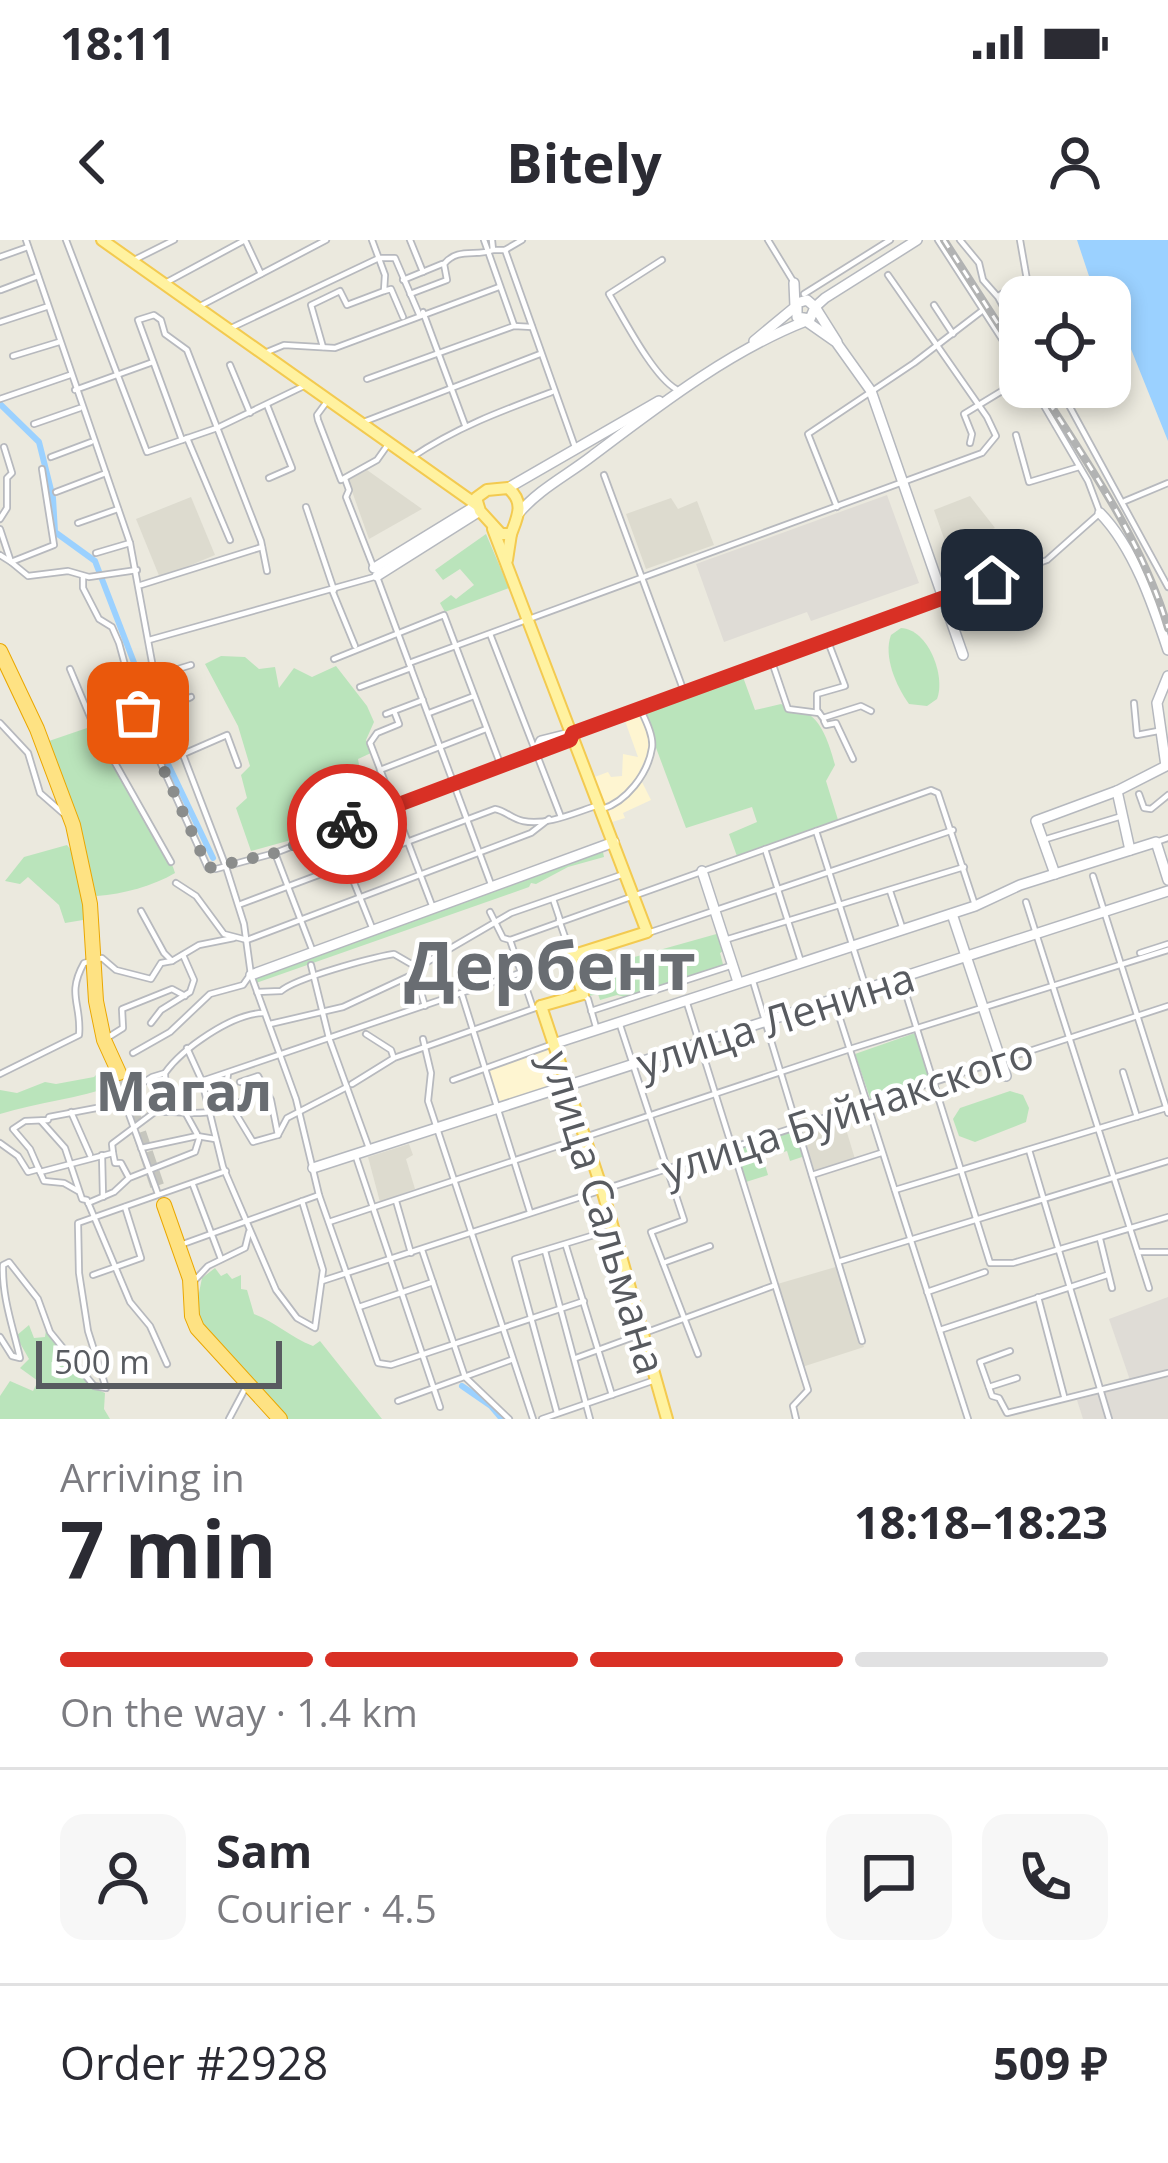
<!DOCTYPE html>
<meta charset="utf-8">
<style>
body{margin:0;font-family:"Open Sans",sans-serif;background:#f7f7f7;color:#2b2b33;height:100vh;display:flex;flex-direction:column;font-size:45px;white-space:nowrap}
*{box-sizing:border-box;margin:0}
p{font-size:39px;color:#7c7c81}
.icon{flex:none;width:66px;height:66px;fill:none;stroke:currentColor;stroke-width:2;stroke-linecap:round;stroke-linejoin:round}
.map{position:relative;height:1179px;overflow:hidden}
.details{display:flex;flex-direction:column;background:#fff;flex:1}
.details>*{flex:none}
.buttons{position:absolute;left:999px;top:36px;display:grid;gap:24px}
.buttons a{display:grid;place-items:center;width:132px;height:132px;border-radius:24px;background:#fff;box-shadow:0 6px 18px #0003;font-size:60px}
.scale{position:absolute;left:36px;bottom:30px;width:246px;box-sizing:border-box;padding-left:12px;border:6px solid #585b60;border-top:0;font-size:33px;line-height:42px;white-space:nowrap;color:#585b60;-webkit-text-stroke:9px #fff;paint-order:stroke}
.pin{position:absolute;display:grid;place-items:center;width:102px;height:102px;color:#fff;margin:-51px;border-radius:24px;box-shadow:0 6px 18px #0006}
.courier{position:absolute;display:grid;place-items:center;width:120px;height:120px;margin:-60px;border:9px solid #d93025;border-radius:50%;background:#fff;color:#222;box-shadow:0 3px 15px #0007}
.head em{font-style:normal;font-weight:700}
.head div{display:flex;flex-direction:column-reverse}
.head{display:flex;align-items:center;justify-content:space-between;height:204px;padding:0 60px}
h1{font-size:78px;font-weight:700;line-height:90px}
.bar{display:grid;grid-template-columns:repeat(4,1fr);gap:18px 12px;align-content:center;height:144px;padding:0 60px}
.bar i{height:15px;border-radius:9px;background:#e1e1e2}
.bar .current{background:#d93025}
.bar p{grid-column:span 4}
.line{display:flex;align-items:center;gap:30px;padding:0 60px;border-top:3px solid #e1e1e2}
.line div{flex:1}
.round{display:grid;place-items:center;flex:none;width:126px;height:126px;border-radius:24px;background:#f7f7f7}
.status{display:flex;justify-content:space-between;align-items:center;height:84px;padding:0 60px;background:#fff;direction:ltr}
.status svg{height:33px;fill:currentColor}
header{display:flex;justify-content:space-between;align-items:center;height:156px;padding:0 60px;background:#fff;font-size:54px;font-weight:700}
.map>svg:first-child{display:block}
</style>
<div class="status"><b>18:11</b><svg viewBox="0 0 49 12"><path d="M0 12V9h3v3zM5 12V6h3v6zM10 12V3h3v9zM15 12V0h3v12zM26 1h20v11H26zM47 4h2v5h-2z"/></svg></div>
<header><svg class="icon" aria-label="back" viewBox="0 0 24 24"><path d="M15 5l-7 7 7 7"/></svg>Bitely<svg class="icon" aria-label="person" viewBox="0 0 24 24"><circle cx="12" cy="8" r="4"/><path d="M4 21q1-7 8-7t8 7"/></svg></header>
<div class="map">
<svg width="1168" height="1179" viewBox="0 0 1168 1179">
<rect width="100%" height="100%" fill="#ebe9de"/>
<g fill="#fef5d1">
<path d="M641,475L651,507L638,534L651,560L623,573L625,578L609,583L592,538L608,532L611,537L622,536L623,514L638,517L625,481Z"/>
<path d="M549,807L563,845L499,867L486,828Z"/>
</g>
<g fill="#dfdcd6">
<path d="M887,255L919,343L811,381L807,372L724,402L696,324Z"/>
<path d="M1168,1057V1129L1130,1140L1109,1079Z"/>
<path d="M1168,1135V1179H1083L1077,1160Z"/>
</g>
<g fill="#dddbcf">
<path d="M367,230L422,269L369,299L348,240Z"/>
<path d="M970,256L995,288L947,307L934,270Z"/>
<path d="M191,257L215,315L160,338L136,279Z"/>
<path d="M671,258L678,269L697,261L714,305L646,329L626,274Z"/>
<path d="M842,876L855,919L815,932L801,889Z"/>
<path d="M409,904L413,915L406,919L415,949L380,962L368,917Z"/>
<path d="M839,1026L864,1107L802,1127L774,1045Z"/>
</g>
<g fill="#bae4bb">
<path d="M486,294L509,348L445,372L440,363L451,355L456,359L474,345L460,329L443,340L435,330Z"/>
<path d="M901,388C928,389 946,436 937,459L927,466L909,464C896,446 883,416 891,395Z"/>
<path d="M221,416L245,417L259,429L275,427L279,448L294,428L312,437L336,426L367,466L374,482L366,500L371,513L358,519L360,530L350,532C334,558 304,572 291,600L251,611L236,568L247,558L241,535L250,526L238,486L205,424Z"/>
<path d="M743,437L755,470L781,464C791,471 802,470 811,476C824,486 831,510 835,525L826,541L839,583L738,619L729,594L757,582L752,567L686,588L643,473Z"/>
<path d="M90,487L173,627L175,633C153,646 123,654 97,656L91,651L46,502Z"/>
<path d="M67,605L74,614L86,672L83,680L65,683L59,665L28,637L20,644L5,641L24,617Z"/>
<path d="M611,605L603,612L604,617L568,627L536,644L531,643L529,647L256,743L255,735Z"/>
<path d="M720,693L725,710L720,713L724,728L629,758L617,755L600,760L598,754L589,756L581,732Z"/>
<path d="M915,793L931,837L870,858L855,814Z"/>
<path d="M102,829H112L116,845C78,859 38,862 0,874V850L17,853L45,842L56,844L94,837Z"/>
<path d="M1010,851L1023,855L1029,868L1026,882L975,902L959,896L953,879L960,868Z"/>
<path d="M797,889L805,916L790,921L787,911L763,918L768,935L746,942L735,908Z"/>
<path d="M215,1028L221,1036L227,1033L232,1039L241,1035V1049L247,1050L254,1074C277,1083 290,1097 313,1106L320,1101L382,1179H286L211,1102L195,1072L202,1038Z"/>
<path d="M29,1085L34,1098L45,1097L46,1090L94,1148L105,1153L104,1169L110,1179H0V1156L10,1141L33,1151L38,1141L20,1128L29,1119L16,1096Z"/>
</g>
<path fill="#9bd1ff" d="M1077,0H1168V201L1110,57H1100L1093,48Z"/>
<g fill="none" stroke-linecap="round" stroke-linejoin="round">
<g stroke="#9bd1ff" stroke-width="6">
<path d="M0,164L39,202L53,258L55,292L95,321L143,446L157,501L213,618"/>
<path d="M462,1146L491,1166L502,1179"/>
</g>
<path stroke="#c6c6be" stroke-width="14" stroke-dasharray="14 7" stroke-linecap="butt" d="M119,833L160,954"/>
<g stroke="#b7b9be" stroke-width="8">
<g id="street">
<path d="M26,0L130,303L156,444L226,627L244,684L251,735L296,859L319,955L378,1123L391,1125L584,1061"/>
<path d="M66,0L147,212L217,188L306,145"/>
<path d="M372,0L385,35L384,51L391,49L403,77"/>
<path d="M410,0L423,32"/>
<path d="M484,0L514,85"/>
<path d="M492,0L493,10H505L575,207"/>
<path d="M768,0L793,41"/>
<path d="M938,0L1020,127"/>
<path d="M960,0L979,23L983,40L998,57L1013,85"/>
<path d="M1020,0L1030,57"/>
<path d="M505,10L522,0"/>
<path d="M0,17L28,7"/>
<path d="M136,19L174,0"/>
<path d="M662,20L609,54C624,79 653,136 676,149"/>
<path d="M403,40L442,24"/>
<path d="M167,42L245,0L261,34"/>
<path d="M1,50L38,36"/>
<path d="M410,54L447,40L444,24C458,7 476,17 493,10"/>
<path d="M804,54L890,0"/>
<path d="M1000,55L1026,39"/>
<path d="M202,65L326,0"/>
<path d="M934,65L953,94"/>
<path d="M423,72L465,185"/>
<path d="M0,82L46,67"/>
<path d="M231,88L379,18H395L419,74"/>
<path d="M323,107L311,65L340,51L347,65L384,51"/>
<path d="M267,112L284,105L335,108L499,47"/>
<path d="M13,116L59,102"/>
<path d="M230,125L250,173"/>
<path d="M367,139L514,86L532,87"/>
<path d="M1059,147L1168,347"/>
<path d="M75,150L153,122"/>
<path d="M0,159L70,135"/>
<path d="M328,160L317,175L318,180L341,240L377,220L389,203"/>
<path d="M267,165L292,228L269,238"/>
<path d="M366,181L540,114"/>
<path d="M34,184L80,168"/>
<path d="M1016,195L1029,242L1079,227"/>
<path d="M187,198L230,300"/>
<path d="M182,200L138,80L154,75L161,80L165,94L187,110L261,301L267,331"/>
<path d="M970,203L972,194L964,174L1020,140"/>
<path d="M51,217L91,202"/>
<path d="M411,218C455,188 501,171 552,152"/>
<path d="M604,235L683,449"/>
<path d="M345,239L349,250L346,257L373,326"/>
<path d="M56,252L106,233"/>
<path d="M1125,261L1168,243"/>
<path d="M306,267L334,350"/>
<path d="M837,267L808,194L914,123L983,70"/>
<path d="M0,279L7,268V238L12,233L4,207"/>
<path d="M78,283L118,269"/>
<path d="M0,289L11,322L28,336L68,331L89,337L137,330"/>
<path d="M96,313L130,303"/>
<path d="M0,315L11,322L54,305L42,229"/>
<path d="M83,337V348L99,379L112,387L119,403L138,473L208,628L216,629L275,613L570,500L573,493L1047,320L1100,273L1088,241L1033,147"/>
<path d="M377,337L492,647"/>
<path d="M141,345L262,307"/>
<path d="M332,350L355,406"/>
<path d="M490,394L561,577"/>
<path d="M827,399L845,446L817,454V470L823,478L861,466L871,471"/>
<path d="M149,400L374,337"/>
<path d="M334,419L444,375L501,526"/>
<path d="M771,419L788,469L819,473"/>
<path d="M409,423L982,213L996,196L987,177L888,35"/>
<path d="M70,429L93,484L171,622"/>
<path d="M155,436L191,425"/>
<path d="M360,447L411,428"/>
<path d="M1134,463L1137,495L1158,491"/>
<path d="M165,469L191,457"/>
<path d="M394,471L399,484L377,493L370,503L433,668"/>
<path d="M429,473L474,456"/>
<path d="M386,474L423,460"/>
<path d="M824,481L826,485L836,483L853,519"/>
<path d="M0,483L28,513L40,553L64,574"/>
<path d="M93,484L138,473"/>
<path d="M181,515L227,495L238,525"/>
<path d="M380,530L486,489"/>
<path d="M1139,554L1144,568L1151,569L1168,555"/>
<path d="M602,569C626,562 648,534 652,508C654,496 645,479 640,468"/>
<path d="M333,590L373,690"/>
<path d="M816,591L865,745"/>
<path d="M1043,600L1122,576"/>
<path d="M1156,602L1168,598"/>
<path d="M765,609L801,722"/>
<path d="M275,613L313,712"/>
<path d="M1093,636L1168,873"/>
<path d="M176,643L196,656L224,694L247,700L531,593L549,579"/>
<path d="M890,651L903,690"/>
<path d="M553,659L560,680"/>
<path d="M1026,662L1149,1048"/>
<path d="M241,664L495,569C506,571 512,579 523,581C546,586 574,573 596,566"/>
<path d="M141,671L164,713L172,721L199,705L234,698"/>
<path d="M490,672L503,698L510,700L533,768"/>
<path d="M559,680L571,714"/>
<path d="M651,692L953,590"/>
<path d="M728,699L964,627"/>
<path d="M510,700L931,550L938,553L974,662"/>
<path d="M1140,713L1168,704"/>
<path d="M311,725L329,798L370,911"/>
<path d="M415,729L511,673L621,635"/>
<path d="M752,738L862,1101"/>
<path d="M901,738L990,1023H1013L1168,977"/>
<path d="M257,752L281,751C296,738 370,718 394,714L413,725L425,766"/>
<path d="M583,754L588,759L596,787"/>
<path d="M462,755L530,972"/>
<path d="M686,760L808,1150L793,1166L796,1179"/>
<path d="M834,760L968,1179"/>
<path d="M591,771L733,725"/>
<path d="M619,782L684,980L651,992L698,1114"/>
<path d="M151,783L161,770L190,752L194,740L183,715"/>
<path d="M270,784L343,767L416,733"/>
<path d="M366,794L391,810L393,816"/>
<path d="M107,798L123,788L122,769L172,749L185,756"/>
<path d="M423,799L431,833L428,861L533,1179"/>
<path d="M187,808L202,841L223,927L276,1050L297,1078L315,1088L323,1030L302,961"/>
<path d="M133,813L170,792L210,754L243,745L250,735"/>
<path d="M1123,832L1137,877"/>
<path d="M0,834L79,795C82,764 66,755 84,723L102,718L116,730L151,739L161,723L172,721"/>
<path d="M453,840L550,805"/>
<path d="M202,841L520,733"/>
<path d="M240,842L258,836L271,860L278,895"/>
<path d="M352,844L394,818L541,766"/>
<path d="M123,858L158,954"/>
<path d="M210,869L224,860L228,834"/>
<path d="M233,869L253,902L278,895L287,878L347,847"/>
<path d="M71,872L90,915"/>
<path d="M166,872L165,833C182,809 231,774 263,773"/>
<path d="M186,874L197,894"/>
<path d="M41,881L65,908L82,959L87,960L130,1062L150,1086L167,1124"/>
<path d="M0,903L18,916L28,932L39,929"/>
<path d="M141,908L197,896L215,899"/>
<path d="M1029,910L1109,1179"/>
<path d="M113,913L115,923H121L128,936"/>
<path d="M102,915L103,957"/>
<path d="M356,917L440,1167"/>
<path d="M40,932L113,913L112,904L156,871C202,874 228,878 263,845"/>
<path d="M40,932L30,909L13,889L25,881L48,880L49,877L107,866L152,837L165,833"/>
<path d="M40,932L44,941L64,943L78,951"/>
<path d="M812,935L881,913"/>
<path d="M193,945L221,1019"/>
<path d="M895,950L1166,868"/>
<path d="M396,961L411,1013"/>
<path d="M88,963L114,952L129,938L195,912L199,899"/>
<path d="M329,982L850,809L1168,710"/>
<path d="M1100,999L1112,1048"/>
<path d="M183,1004L319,955"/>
<path d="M566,1006L612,1155"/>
<path d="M422,1010L465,1137L509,1179"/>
<path d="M545,1011L590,1179"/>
<path d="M1138,1012H1168"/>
<path d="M841,1021L1168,921"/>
<path d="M663,1023L710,1006"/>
<path d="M93,1035L141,1018L125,967"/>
<path d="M194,1041L208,1026L245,1008L249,992"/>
<path d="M322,1041L1168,766"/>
<path d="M927,1052L985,1032"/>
<path d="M1038,1057L1064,1156"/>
<path d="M359,1067L433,1042"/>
<path d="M940,1090L1107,1035"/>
<path d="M0,1097L12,1116L20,1118C13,1087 2,1058 3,1025L9,1022L38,1059L50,1092L94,1146L106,1148L88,1091L79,1033L78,983L226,931"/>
<path d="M1010,1111L980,1122L992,1156L999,1158L1007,1173L1168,1133"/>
<path d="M576,1118L773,1046"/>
<path d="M989,1147L1017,1138"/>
<path d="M398,1161L511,1120"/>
<path d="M557,1173L515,1019L614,989"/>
<path d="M229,1179L246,1147"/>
<path d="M542,1179L655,1140"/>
</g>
</g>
<g stroke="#b5b8be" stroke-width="12">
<g id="secondary">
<path d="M754,101L795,67L794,43"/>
<path d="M837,102L815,67L807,60L797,63V77L810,79L815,67L825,58L917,0"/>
<path d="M508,248L659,161"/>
<path d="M1100,273C1134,308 1153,365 1168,410"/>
<path d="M518,274C539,249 566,236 592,216C657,167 729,111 806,81L836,102L871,151L963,415"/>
<path d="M374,328L477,265"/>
<path d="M377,336L480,271"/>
<path d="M536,512L541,501L573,493"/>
<path d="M1117,551L1130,610"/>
<path d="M702,631L738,742"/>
<path d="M1055,634L1036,581L1117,551L1166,526L1157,463L1168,436"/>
<path d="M952,674L1006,836"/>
<path d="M251,735L614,602"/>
<path d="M553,804L975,666L1020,645L1156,602L1168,640"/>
<path d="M313,928L1168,651"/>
</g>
</g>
<g stroke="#f3ca50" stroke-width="14">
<g id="primary">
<path d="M102,0L477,265"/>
<path d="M508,248C525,262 518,276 511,294H501L480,271L476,258L487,250Z"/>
<path d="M493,289L647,692L571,716L583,754L541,766"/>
<path d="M507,320L511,294"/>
<path d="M541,766L602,949L667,1179"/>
</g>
</g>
<g stroke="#eaa700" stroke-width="16">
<g id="highway">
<path d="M0,411L37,489L73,585L90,664L96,761L104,800L119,833"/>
<path d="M164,965L190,1039L192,1076L197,1088L280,1179"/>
</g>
</g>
<use href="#street" stroke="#fff" stroke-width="4.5"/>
<use href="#secondary" stroke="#fff" stroke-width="9"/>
<use href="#primary" stroke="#fff2a0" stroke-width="10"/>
<use href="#highway" stroke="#fee283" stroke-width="14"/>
<g stroke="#b2b3b3" stroke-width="8">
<g id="rail">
<path d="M944,0L1020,118"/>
<path d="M1039,147C1088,224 1142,300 1168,388"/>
</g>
</g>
<use href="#rail" stroke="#fff" stroke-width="3" stroke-dasharray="9" stroke-linecap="butt"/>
</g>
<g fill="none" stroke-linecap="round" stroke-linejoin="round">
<path stroke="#8b8d8c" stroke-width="12" stroke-dasharray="0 21.6" d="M138,473L208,628L275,613L347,584"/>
<path stroke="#d93025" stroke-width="15" d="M347,584L570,500L573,493L992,340"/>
</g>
<g text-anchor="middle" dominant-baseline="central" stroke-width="9" stroke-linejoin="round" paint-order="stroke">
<g font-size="42" fill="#585b60" stroke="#fff">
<text transform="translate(775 779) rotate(-18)">улица Ленина</text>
<text transform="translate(847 870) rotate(-18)">улица Буйнакского</text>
<text transform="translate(605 972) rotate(73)">улица Сальмана</text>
</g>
<g font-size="54" font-weight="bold" fill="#696d72" stroke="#fff">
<text x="184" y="850">Магал</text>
</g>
<g font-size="66" font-weight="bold" fill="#696d72" stroke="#fff">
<text x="550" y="724">Дербент</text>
</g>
</g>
</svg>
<div class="buttons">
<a><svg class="icon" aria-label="locate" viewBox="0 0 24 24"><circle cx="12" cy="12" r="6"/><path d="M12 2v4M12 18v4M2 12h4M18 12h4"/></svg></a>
</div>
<div class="scale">500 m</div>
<div class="pin" style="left:138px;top:473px;background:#ea580c"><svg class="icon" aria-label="bag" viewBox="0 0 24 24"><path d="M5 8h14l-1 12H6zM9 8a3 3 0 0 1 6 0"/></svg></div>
<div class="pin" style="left:992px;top:340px;background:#1f2937"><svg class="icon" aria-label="home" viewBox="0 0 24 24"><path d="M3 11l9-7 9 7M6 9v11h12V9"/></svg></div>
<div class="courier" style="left:347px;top:584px"><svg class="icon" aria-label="bike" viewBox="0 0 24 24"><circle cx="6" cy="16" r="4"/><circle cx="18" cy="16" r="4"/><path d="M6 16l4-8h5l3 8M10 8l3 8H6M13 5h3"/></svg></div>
</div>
<section class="details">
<div class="head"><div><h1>7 min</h1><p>Arriving in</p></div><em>18:18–18:23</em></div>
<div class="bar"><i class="current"></i><i class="current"></i><i class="current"></i><i></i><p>On the way · 1.4 km</p></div>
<div class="line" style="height:216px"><a class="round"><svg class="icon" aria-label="person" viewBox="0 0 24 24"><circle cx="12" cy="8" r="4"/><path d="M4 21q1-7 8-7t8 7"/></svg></a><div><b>Sam</b><p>Courier · 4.5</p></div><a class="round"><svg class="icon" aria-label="chat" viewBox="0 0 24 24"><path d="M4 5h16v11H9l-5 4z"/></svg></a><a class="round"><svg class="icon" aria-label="phone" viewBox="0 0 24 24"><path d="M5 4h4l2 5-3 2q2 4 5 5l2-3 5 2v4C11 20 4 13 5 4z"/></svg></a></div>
<div class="line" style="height:156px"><div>Order #2928</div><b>509 ₽</b></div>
</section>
